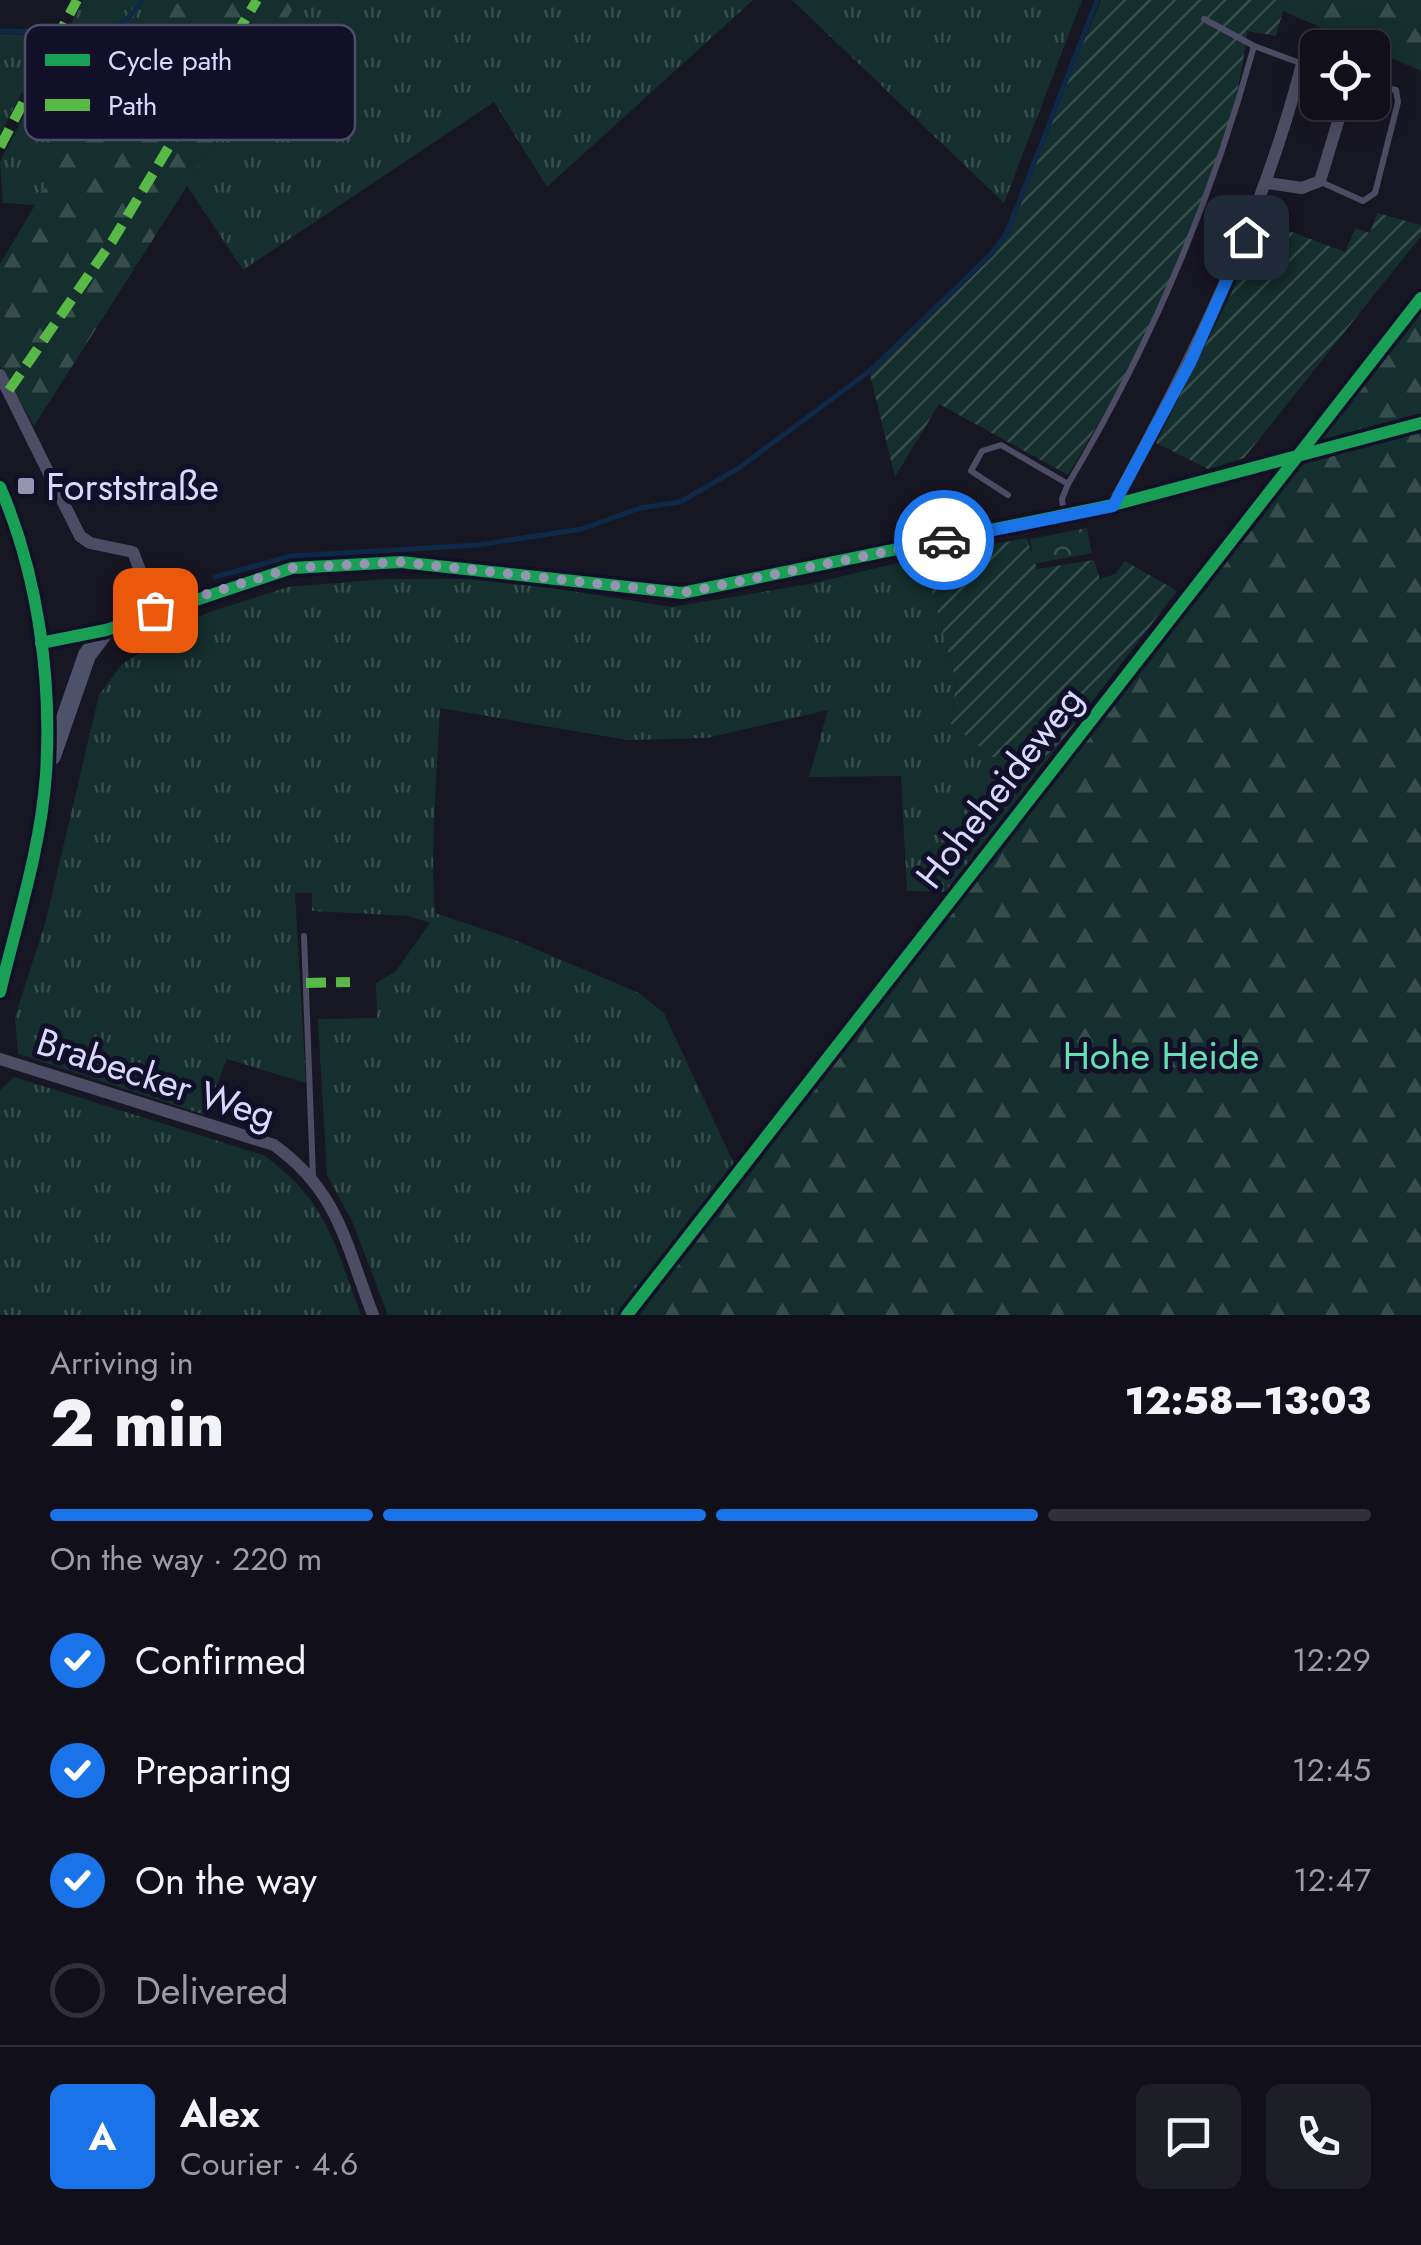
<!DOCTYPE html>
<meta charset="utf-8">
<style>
body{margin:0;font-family:Jost,sans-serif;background:#1e1e27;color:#f1f3f6;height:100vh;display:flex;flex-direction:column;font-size:38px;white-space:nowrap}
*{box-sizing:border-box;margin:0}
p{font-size:32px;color:#9c9da2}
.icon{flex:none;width:55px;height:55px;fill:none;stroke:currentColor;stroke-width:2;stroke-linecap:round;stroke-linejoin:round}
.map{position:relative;height:1315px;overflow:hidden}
.panel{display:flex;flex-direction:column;background:#11101a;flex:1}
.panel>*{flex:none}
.fabs{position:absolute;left:1300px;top:30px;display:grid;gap:20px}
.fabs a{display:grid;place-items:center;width:90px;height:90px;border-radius:15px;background:#11101a;box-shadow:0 5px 25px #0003,0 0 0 2px #303039;font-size:50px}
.pin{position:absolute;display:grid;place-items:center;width:85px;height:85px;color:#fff;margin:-42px;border-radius:20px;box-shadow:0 5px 15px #0006}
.courier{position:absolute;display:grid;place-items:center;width:100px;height:100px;margin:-50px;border:8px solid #1a73e8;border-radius:50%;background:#fff;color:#222;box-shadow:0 2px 12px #0007}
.overview em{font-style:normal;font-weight:800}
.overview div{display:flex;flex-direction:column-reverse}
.overview{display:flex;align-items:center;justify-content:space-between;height:170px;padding:0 50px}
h1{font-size:65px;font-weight:800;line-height:75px}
.bar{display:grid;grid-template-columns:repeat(4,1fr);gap:15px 10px;align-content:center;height:120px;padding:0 50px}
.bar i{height:12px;border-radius:8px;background:#303039}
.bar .on{background:#1a73e8}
.bar p{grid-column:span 4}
.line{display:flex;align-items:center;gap:25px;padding:0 50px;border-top:2px solid #303039}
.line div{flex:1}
.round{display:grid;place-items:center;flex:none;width:105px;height:105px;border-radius:15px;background:#1e1e27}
ol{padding:0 50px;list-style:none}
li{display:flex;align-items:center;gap:30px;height:110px}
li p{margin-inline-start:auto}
li .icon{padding:10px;border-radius:50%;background:#1a73e8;color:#fff;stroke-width:4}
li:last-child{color:#9c9da2}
li i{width:55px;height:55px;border:5px solid #303039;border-radius:50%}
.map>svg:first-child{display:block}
</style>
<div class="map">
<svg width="1421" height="1315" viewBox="0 0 1421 1315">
<defs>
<pattern id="grass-tufts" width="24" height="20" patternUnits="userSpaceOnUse" patternTransform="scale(2.5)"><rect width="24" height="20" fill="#142f2d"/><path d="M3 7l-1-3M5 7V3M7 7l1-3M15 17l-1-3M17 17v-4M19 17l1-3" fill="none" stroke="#364d4c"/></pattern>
<pattern id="forest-firs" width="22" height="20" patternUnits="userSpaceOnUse" patternTransform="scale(2.5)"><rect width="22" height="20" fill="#142f2d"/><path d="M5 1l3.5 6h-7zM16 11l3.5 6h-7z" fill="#364d4c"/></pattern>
<pattern id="park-crowns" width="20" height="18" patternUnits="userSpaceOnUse" patternTransform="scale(2.5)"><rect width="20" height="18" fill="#142f2d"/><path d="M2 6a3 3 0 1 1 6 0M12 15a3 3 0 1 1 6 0" fill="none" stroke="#364d4c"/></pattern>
<pattern id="garden-furrows" width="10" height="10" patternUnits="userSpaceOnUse" patternTransform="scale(2.5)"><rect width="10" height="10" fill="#142f2d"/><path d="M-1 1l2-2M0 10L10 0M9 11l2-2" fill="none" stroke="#364d4c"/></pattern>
</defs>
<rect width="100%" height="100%" fill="#171623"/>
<g fill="url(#grass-tufts)">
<path d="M83,0H161L142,44L36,205L3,203L0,162Z"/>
<path d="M298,0H753L547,187L494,102L243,270L187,186Z"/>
<path d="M792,0H1082L1004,203Z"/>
<path d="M0,34L51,35L0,135Z"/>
<path d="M923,557L956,682L951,723L1028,785L952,892L907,891L901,776L809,777L828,710L707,738L627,740L440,708C437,776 430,845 435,913L512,939L639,993L664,1013L735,1166L618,1315H388L352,1221L327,1175L318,1019L377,1018L376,983L396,971L430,923L409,916L312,911V893H295L306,1083L227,1059L205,1115L18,1054L15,1017L46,920L99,695L122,664L204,614L288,587L387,579H495L672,607L810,584Z"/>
<path d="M14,1077L263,1155C327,1200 335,1245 361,1315H0V1090Z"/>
</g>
<g fill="url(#forest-firs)">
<path d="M161,0H298L187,186L34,426L0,366V264L107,84L119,80Z"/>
<path d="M1286,0H1421V71L1283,11Z"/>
<path d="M1421,297V1315H635Z"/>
</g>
<path fill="url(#park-crowns)" d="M1087,528L1092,553L1034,564L1030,539Z"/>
<g fill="url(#garden-furrows)">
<path d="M1101,0H1286L1276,36L1247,31C1230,189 1148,341 1068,475L939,404L895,477L870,375L995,254Z"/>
<path d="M1377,213L1421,225V236L1244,458L1208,469L1156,443L1231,294L1260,220L1345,252L1355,228L1370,233Z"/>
<path d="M1027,538L1037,569L1094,560L1100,579L1115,574L1125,561L1177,591L1028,785L951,724L956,682L923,557Z"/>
</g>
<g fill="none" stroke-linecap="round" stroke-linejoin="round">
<g stroke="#0e2948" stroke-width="5">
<path d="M0,31L50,32"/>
<path d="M69,32C108,32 119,35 142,0"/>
<path d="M215,577L291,556L478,545L582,529L640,508L680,502L739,468L871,370L991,254L1008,231L1097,0"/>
</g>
<g stroke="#4c4c64" stroke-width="6">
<path d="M1204,19L1254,46"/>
<path d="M1321,182L1363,201L1375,193L1398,102L1396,90L1372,85"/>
<path d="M1008,495L971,471L982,451L1001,445L1068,484"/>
<path d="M1064,516L1062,499L1068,484C1151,345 1211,203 1254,46L1300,63"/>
<path d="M304,936L313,1177"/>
</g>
<g stroke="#4c4c64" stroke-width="12">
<path d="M1267,183L1302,188L1320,181L1344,102"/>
<path d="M0,375L80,536L90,543L133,552L155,610"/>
<path d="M1113,505C1191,363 1261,222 1302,64L1318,56"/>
<path d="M41,643L106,630L292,568L401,562L682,593L1113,505L1421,423"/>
<path d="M0,1059L274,1145C339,1192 345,1243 373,1315"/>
<path d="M627,1315L1421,298"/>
</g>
<g stroke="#4e516a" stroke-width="18">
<path d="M0,487C38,575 52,678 46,774C41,847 17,921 0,992"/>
<path d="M52,756L87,655L106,630"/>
</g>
<g stroke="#58b947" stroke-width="10" stroke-dasharray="20 10" stroke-linecap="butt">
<path d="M0,147L77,0"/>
<path d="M9,390L113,240L257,0"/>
<path d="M306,983L350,982"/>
</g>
<g stroke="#121029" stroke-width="19">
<g id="cycleway">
<path d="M0,487C38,575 52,678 46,774C41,847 17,921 0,992"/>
<path d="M41,643L106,630L292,568L401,562L682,593L1113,505L1421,423"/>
<path d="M627,1315L1421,298"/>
</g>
</g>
<use href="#cycleway" stroke="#1a9f57" stroke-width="12"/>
</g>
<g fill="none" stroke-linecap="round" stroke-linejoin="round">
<path stroke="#9595b2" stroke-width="10" stroke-dasharray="0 18" d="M155,610L292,568L401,562L682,593L944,540"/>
<path stroke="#1a73e8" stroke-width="12" d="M944,540L1113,506L1190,363L1246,237"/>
</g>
<rect fill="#9595b2" stroke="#121029" stroke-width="4" x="16" y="476" width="20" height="20" rx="5"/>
<g text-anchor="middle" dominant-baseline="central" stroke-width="10" stroke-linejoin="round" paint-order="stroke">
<g font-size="38" fill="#d9d9ff" stroke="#121029" text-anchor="start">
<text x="46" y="486">Forststraße</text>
</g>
<g font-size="38" fill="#d9d9ff" stroke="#121029">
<text transform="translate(999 787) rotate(-52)">Hoheheideweg</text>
<text transform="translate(156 1078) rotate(18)">Brabecker Weg</text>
</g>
<g font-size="38" fill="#64e0b4" stroke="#121029">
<text x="1161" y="1055">Hohe Heide</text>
</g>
</g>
<rect x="25" y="25" width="330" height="115" rx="15" fill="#121029" stroke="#4e4c69" stroke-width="2.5"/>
<rect x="45" y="54" width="45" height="12" fill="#1a9f57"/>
<rect x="45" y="99" width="45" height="12" fill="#58b947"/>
<g font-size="28" fill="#d9d9ff">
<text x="108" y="70">Cycle path</text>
<text x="108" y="115">Path</text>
</g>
</svg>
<div class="fabs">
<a><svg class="icon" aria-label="locate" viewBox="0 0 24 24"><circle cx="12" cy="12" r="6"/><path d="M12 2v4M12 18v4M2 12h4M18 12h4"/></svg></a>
</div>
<div class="pin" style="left:155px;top:610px;background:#ea580c"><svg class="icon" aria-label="bag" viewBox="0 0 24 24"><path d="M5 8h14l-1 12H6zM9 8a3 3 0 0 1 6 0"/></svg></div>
<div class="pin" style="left:1246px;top:237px;background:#1f2937"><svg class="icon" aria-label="home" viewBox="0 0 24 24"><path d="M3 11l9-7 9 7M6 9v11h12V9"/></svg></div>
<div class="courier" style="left:944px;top:540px"><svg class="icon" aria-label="car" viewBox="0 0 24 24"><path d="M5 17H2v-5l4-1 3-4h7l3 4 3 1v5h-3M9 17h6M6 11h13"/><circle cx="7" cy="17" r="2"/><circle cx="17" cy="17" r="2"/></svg></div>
</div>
<section class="panel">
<div class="overview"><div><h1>2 min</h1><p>Arriving in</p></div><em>12:58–13:03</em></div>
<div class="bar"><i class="on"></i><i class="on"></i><i class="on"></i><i></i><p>On the way · 220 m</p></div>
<ol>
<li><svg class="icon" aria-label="check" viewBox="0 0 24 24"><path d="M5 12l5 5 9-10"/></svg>Confirmed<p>12:29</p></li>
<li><svg class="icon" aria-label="check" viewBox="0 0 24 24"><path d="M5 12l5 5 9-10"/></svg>Preparing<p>12:45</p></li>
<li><svg class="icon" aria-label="check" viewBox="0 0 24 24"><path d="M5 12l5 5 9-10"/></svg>On the way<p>12:47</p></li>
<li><i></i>Delivered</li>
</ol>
<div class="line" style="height:180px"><b class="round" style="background:#1a73e8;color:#fff">A</b><div><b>Alex</b><p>Courier · 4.6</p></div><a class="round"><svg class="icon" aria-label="chat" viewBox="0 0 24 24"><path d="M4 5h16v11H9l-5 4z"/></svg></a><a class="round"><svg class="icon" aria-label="phone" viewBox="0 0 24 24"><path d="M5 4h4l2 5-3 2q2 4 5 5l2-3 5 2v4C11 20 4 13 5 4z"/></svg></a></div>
</section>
